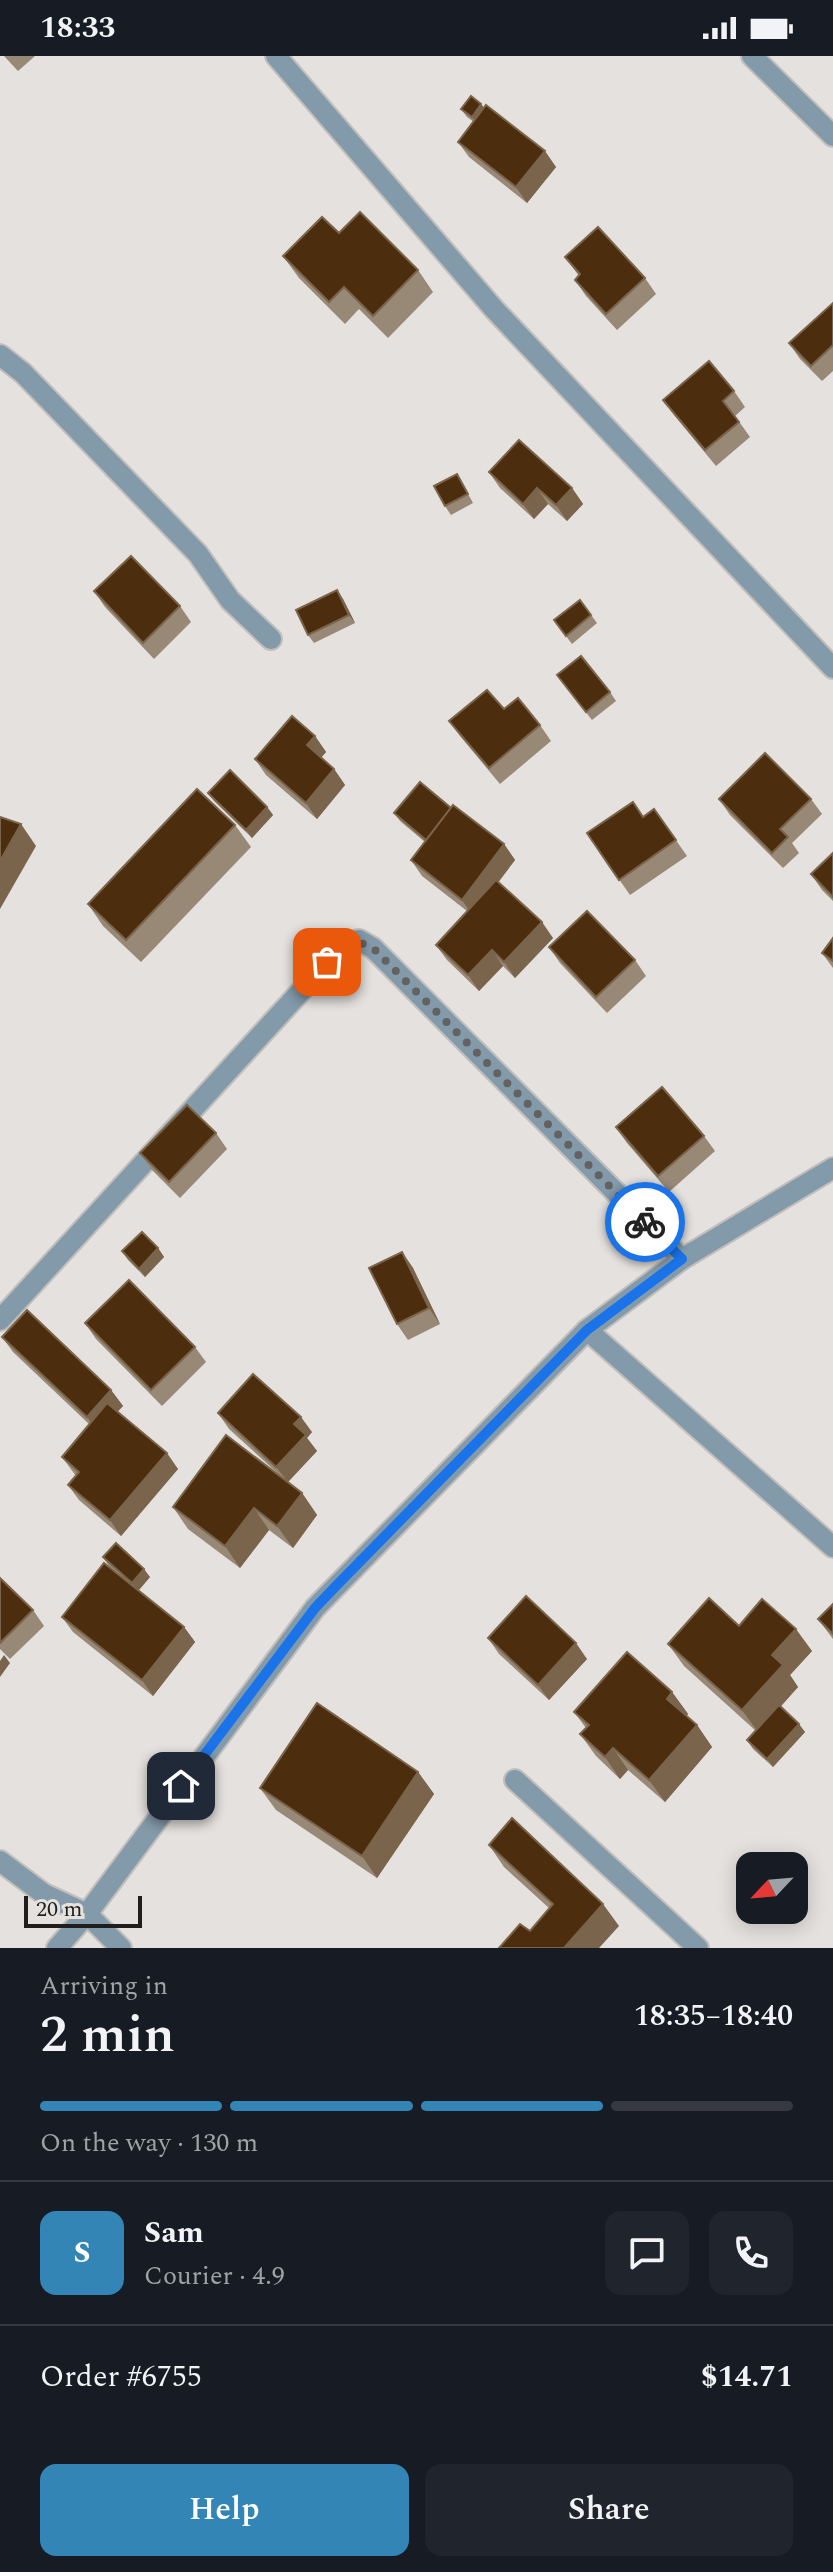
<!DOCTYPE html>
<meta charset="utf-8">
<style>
body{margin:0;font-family:Spectral,serif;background:#20242c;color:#f1f3f6;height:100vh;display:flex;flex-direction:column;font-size:30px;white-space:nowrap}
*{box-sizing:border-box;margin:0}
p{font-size:26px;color:#9ea1a6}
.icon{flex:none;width:44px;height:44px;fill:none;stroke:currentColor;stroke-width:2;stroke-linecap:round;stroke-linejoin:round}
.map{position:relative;height:1892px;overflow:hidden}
.panel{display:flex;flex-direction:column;background:#171b24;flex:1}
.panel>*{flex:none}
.needle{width:52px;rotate:244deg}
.buttons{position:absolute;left:736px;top:1796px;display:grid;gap:16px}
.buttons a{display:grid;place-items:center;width:72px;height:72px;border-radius:16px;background:#171b24;box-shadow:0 4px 20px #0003;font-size:40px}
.scale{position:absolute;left:24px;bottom:20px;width:118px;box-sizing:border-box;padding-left:8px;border:4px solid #1f1e1d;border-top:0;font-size:22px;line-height:28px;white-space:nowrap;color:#1f1e1d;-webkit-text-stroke:6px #e4e1de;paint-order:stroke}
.pin{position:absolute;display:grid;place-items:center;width:68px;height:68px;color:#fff;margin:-34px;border-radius:16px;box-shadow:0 4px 12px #0006}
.courier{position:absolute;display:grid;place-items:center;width:80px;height:80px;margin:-40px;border:6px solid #1a73e8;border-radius:50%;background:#fff;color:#222;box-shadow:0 2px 10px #0007}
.summary em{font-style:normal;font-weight:600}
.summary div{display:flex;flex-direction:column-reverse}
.summary{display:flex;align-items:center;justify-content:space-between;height:136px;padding:0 40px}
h1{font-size:52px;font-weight:600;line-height:60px}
.bar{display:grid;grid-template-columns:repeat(4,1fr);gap:12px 8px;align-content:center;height:96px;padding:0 40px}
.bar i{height:10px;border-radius:6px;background:#363941}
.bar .active{background:#3385b6}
.bar p{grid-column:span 4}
.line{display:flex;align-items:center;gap:20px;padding:0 40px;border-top:2px solid #363941}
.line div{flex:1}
.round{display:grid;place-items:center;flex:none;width:84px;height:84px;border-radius:16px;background:#20242c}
.action{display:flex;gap:16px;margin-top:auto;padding:16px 40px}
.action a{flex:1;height:92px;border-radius:16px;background:#3385b6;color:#fff;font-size:32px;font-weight:600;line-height:92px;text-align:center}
.action a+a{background:#20242c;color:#f1f3f6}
.status{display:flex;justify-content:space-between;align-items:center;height:56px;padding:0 40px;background:#171b24;direction:ltr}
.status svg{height:22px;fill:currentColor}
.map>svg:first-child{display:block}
</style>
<div class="status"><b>18:33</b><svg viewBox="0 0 49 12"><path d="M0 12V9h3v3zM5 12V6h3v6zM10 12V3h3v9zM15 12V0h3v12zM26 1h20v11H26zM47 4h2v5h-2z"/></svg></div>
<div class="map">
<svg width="833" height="1892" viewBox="0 0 833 1892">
<rect width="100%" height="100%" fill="#e4e1de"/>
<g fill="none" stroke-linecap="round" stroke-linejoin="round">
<g stroke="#c1bebb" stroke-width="24">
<g id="street">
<path d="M276,0L494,253L833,612"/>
<path d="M752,0L833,80"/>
<path d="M0,299L23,317L198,498L230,544L271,583"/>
<path d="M0,1264L345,887L359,884L373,892L682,1203"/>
<path d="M587,1274L833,1491"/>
<path d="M515,1724L698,1892"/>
<path d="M0,1805L44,1838L87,1858L315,1552L587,1274L682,1203L833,1112"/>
<path d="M57,1892L87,1858L121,1892"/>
</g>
</g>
<use href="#street" stroke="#839aaa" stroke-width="20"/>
</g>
<g fill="#988876">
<path d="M4,0H35L18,15Z"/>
<path d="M481,48L484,52L556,111L527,147L469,101L458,86L474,66L467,61L461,53Z"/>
<path d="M339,177L418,214L433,236L388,282L359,253L345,268L299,222L283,200Z"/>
<path d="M565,201L645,222L656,238L617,274L586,240L575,224L579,220Z"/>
<path d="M833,247V315L822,325L800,303L789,287Z"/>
<path d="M734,335L745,351L735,360L750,381L716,410L674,359L663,344Z"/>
<path d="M489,416L572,432L583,448L567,465L548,448L534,463L500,432Z"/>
<path d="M457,418L473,447L451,459L445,450Z"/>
<path d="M337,534L343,543L355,567L314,587L308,579Z"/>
<path d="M94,535L180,550L191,566L154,603L105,551Z"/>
<path d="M580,544L597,567L572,588L554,564Z"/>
<path d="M563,627L610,636L616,645L592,664Z"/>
<path d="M504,653L540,669L551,685L500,728L460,680L449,665Z"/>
<path d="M315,680L326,696L321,702L334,713L345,729L317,763L266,719L255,703Z"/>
<path d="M208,737L267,751L273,759L252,782L214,745Z"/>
<path d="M719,743H811L822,758L792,787L799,797L783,812L730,759Z"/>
<path d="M451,752L504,788L515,804L498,826L553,882L515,922L503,910L479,935L447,904L436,889L467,855L422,820L411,804L425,786L400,765L394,757Z"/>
<path d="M654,753L687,800L630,839L587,777L643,761Z"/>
<path d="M235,769L251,791L141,906L103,870L88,848Z"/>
<path d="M833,797V845L822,834L811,818Z"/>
<path d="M833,882V912L822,897Z"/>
<path d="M549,891L635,904L646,920L607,957L560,907Z"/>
<path d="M616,1071L704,1080L715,1095L669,1136L627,1087Z"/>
<path d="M216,1077L227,1093L180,1142L151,1113L140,1097Z"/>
<path d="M158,1192L164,1201L145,1221L128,1204L122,1195Z"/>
<path d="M402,1196L413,1212L440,1268L408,1284L397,1268Z"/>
<path d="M85,1267L195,1291L206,1306L162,1350L96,1283Z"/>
<path d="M2,1281L111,1334L123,1350L118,1355L178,1413L121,1480L79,1444L68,1429L76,1420L62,1401L89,1368L13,1296Z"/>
<path d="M218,1357L312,1376L307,1382L317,1395L288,1426L302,1437L317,1459L293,1492L269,1474L240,1512L188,1473L173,1451L285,1424L229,1373Z"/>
<path d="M103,1501L150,1521L139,1534L184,1571L195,1586L153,1640L73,1576L62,1561L119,1518L109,1510Z"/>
<path d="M0,1522L33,1554L44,1570L10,1603L0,1593Z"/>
<path d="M833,1548V1583L818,1563Z"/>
<path d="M739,1570L812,1595L790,1619L798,1631L781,1650L805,1676L773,1711L753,1693L747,1684L756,1675L684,1610L668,1588Z"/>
<path d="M488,1582L587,1603L549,1644L499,1598Z"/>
<path d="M672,1636L688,1658L686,1660L697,1669L712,1691L665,1746L628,1714L620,1723L596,1700L580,1678L586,1672L574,1656Z"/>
<path d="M418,1716L434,1738L377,1822L276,1754L260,1732Z"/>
<path d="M489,1789L619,1870L530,1875L549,1852L504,1811Z"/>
</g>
<g fill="#7a644c">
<path d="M481,48L487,56L478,69L472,61Z"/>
<path d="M545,95L556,111L527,147L516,131Z"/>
<path d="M537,432L548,448L534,463L523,448Z"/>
<path d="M572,432L583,448L567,465L556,449Z"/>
<path d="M337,534L343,543L355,567L349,559Z"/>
<path d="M315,680L326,696L318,705L307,689Z"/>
<path d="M334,713L345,729L317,763L306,747Z"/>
<path d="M267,751L273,759L252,782L246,774Z"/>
<path d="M21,768L36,790L0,853V805Z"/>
<path d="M504,788L515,804L473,860L462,844Z"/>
<path d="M542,866L553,882L515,922L504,906Z"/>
<path d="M492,894L503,910L479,935L468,919Z"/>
<path d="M158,1192L164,1201L145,1221L139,1213Z"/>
<path d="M402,1196L413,1212L440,1268L429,1252Z"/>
<path d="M111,1334L123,1350L98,1376L87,1361Z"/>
<path d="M301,1361L312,1376L307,1382L317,1395L288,1426L276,1411L294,1368Z"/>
<path d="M167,1397L178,1413L121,1480L110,1464Z"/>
<path d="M302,1437L317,1459L293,1492L277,1470Z"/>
<path d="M254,1452L269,1474L240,1512L225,1490Z"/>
<path d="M144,1513L150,1521L138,1535L132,1527Z"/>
<path d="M184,1571L195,1586L153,1640L142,1624Z"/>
<path d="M796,1573L812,1595L790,1619L798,1631L758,1676L742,1654L772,1599Z"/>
<path d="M576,1587L587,1603L549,1644L538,1629Z"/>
<path d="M4,1599L10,1607L0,1621V1605Z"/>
<path d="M672,1636L688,1658L683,1665L667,1643Z"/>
<path d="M799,1668L805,1676L773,1711L767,1703Z"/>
<path d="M697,1669L712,1691L665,1746L649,1724Z"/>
<path d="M613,1692L628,1714L620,1723L605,1701Z"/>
<path d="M418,1716L434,1738L377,1822L362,1800Z"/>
<path d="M603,1848L619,1870L599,1892H564Z"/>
</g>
<g fill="#4c2e0e" stroke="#7a644c" stroke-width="2">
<path d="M471,40L481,48L472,61L461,53Z"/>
<path d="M486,49L545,95L516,131L458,86Z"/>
<path d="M360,156L418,214L373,260L344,231L329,246L283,200L322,161L339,177Z"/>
<path d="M598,171L645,222L606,258L575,224L580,218L565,201Z"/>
<path d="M833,247V289L811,310L789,287Z"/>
<path d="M709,305L734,335L723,345L739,366L705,394L663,344Z"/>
<path d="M519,384L572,432L556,449L537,432L523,448L489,416Z"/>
<path d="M457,418L468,438L445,450L434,430Z"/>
<path d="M131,500L180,550L143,587L94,535Z"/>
<path d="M337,534L349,559L308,579L296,554Z"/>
<path d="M580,544L591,559L566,580L554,564Z"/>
<path d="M581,600L610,636L586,656L557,619Z"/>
<path d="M487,634L504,653L518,642L540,669L489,712L449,665Z"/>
<path d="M292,660L315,680L307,689L334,713L306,747L255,703Z"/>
<path d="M765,697L811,743L780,773L788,781L772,797L719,743Z"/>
<path d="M230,714L267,751L246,774L208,737Z"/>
<path d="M420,726L451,752L426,784L394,757Z"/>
<path d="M197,733L235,769L126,884L88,848Z"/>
<path d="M633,746L643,761L654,753L676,784L619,824L587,777Z"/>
<path d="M453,749L504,788L462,844L411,804Z"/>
<path d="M0,761L21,768L0,805Z"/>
<path d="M833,797V841L811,818Z"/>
<path d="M496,824L542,866L504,906L492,894L468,919L436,889Z"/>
<path d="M587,855L635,904L596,941L549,891Z"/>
<path d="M833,882V905L822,897Z"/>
<path d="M662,1031L704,1080L658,1120L616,1071Z"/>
<path d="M187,1049L216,1077L169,1126L140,1097Z"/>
<path d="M142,1176L158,1192L139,1213L122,1195Z"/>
<path d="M402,1196L429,1252L397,1268L369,1212Z"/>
<path d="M129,1224L195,1291L151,1334L85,1267Z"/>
<path d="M27,1254L111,1334L87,1361L2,1281Z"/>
<path d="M253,1318L301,1361L294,1368L306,1379L276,1411L218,1357Z"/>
<path d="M107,1347L167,1397L110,1464L68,1429L79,1416L62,1401Z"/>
<path d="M226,1379L302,1437L277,1470L254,1452L225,1490L173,1451Z"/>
<path d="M116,1487L144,1513L132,1527L103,1501Z"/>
<path d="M104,1507L184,1571L142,1624L62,1561Z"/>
<path d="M0,1522L33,1554L0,1587Z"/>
<path d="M526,1540L576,1587L538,1629L488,1582Z"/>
<path d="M709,1542L739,1570L762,1543L796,1573L772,1599L783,1609L742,1654L668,1588Z"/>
<path d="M833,1548V1578L818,1563Z"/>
<path d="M627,1596L672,1636L667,1643L697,1669L649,1724L613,1692L605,1701L580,1678L589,1669L574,1656Z"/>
<path d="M317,1647L418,1716L362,1800L260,1732Z"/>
<path d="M779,1649L799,1668L767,1703L747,1684Z"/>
<path d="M512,1762L603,1848L564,1892H499L520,1868L530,1875L553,1848L489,1789Z"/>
</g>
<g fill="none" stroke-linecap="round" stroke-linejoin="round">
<path stroke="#646261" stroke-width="8" stroke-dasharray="0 14.4" d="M327,906C343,889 350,880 373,892L645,1166"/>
<path stroke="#1a73e8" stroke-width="10" d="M181,1730L315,1552L335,1531L587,1274L682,1203L645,1166"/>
</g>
</svg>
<div class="buttons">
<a><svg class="needle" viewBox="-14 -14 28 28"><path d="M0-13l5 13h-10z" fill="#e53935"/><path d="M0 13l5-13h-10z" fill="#9ea1a6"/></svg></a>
</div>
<div class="scale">20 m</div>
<div class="pin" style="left:327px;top:906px;background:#ea580c"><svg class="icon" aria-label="bag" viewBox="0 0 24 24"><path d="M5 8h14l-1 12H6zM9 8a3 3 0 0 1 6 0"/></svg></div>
<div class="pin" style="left:181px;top:1730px;background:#1f2937"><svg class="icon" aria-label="home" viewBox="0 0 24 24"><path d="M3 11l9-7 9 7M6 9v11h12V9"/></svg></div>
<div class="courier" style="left:645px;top:1166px"><svg class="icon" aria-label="bike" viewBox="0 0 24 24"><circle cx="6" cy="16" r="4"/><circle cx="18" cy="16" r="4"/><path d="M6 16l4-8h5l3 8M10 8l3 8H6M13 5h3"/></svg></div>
</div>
<section class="panel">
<div class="summary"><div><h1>2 min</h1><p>Arriving in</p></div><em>18:35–18:40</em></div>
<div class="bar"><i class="active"></i><i class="active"></i><i class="active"></i><i></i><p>On the way · 130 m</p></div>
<div class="line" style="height:144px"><b class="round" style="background:#3385b6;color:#fff">S</b><div><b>Sam</b><p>Courier · 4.9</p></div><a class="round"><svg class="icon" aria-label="chat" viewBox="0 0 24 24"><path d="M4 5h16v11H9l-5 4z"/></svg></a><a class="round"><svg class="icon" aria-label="phone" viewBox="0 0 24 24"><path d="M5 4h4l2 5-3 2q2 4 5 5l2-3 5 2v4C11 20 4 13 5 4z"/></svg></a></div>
<div class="line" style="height:104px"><div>Order #6755</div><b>$14.71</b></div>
<div class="action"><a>Help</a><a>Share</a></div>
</section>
